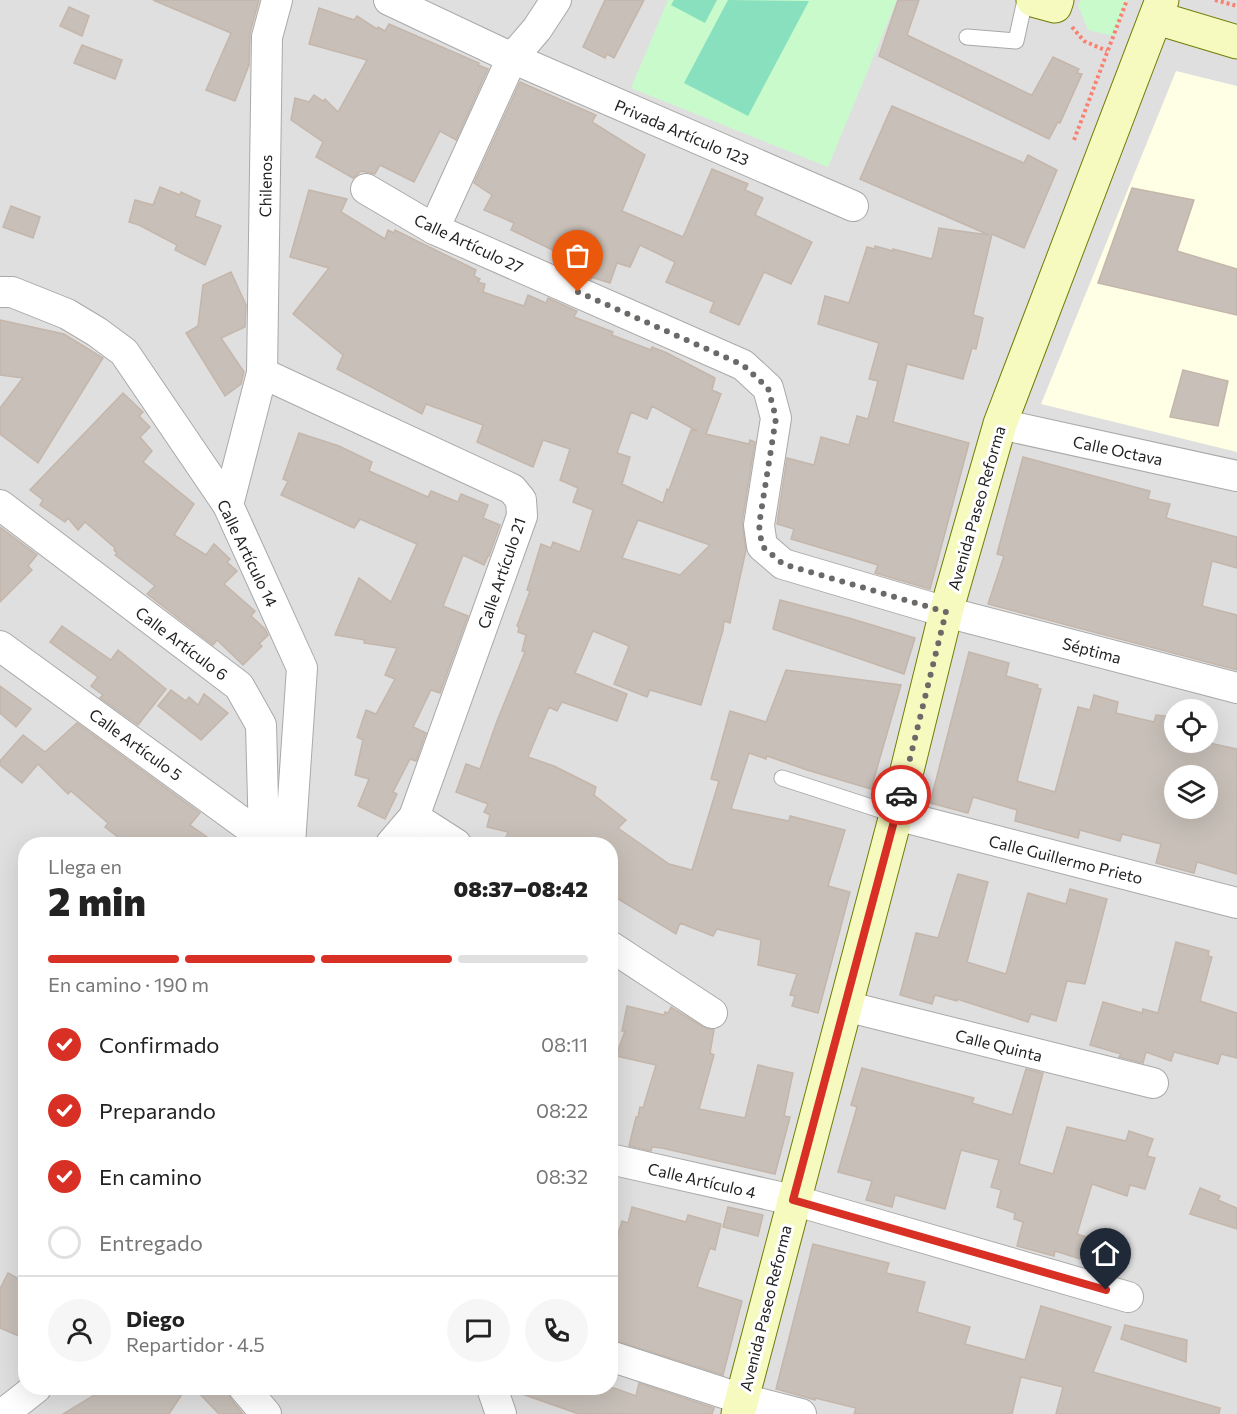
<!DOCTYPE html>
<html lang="es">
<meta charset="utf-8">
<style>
body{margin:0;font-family:Commissioner,sans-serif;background:#f6f6f6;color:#222;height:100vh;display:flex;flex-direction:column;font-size:22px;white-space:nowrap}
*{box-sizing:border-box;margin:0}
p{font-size:20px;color:#767676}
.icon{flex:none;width:33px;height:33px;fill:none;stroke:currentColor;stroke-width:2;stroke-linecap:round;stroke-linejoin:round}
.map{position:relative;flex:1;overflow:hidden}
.drawer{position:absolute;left:18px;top:837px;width:600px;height:558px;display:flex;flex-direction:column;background:#fff;border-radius:24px;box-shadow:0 6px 24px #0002}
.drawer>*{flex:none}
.buttons{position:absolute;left:1164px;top:699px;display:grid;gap:12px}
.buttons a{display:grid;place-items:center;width:54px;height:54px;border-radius:50%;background:#fff;box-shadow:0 6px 24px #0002;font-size:30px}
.pin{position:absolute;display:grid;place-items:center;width:51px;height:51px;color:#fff;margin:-62px -26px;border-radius:50% 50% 50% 0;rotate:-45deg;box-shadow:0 0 6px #0007}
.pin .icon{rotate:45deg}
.courier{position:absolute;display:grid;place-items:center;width:60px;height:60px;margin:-30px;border:4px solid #d93025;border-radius:50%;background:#fff;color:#222;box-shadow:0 2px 8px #0007}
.head em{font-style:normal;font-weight:800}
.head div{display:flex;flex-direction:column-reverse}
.head{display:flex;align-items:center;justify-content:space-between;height:102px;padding:0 30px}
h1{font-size:39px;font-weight:800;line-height:45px}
.bar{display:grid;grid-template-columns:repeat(4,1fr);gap:9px 6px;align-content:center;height:72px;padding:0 30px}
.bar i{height:8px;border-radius:4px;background:#e0e0e0}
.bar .on{background:#d93025}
.bar p{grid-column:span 4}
.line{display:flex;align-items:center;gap:15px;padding:0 30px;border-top:2px solid #e0e0e0}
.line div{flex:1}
.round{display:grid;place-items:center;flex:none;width:63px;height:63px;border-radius:32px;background:#f6f6f6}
ol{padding:0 30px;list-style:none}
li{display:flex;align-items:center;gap:18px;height:66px}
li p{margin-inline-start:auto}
li .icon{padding:6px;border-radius:50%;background:#d93025;color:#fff;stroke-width:4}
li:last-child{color:#767676}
li i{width:33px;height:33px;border:3px solid #e0e0e0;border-radius:50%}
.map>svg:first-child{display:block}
</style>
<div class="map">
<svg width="1237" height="1414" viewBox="0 0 1237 1414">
<rect width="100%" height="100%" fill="#f2efe9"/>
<path fill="#e0dfdf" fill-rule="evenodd" d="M0,0H1237V1414H0ZM1174,710H1208V742H1174ZM1174,776H1208V808H1174ZM26,844H610V1388H26Z"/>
<path fill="#ffffe5" d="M1176,71L1237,86V452L1041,404Z"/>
<g fill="#c8facc">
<path d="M668,0H897L828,167L631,88Z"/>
<path d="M1081,0H1127L1114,36L1088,30L1078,5Z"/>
</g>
<g fill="#88e0be">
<path d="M674,0H717L705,23L671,5Z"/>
<path d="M728,0L809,1L748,116L684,83Z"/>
</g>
<g fill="#c7bfb8" stroke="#c4b6ab" stroke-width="1.5" fill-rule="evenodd">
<path d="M153,0H259L250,33L249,65L235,101L206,90L231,33Z"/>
<path d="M605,0H644L614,58L607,54L605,58L583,47Z"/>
<path d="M898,0H919L907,35L1029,94L1032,95L1053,57L1079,69L1077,73L1082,74L1060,123L1058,122L1049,139L879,56Z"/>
<path d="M69,7L89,16L82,36L60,26Z"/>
<path d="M319,8L354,20L357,16L377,29L378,27L385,31L389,24L479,63L478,65L488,69L456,140L440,131L414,182L380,165L375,174L361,171L353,178L316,157L323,142L291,120L295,98L309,102L314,95L323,101L325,99L338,112L367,60L309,44Z"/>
<path d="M82,45L122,60L115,79L74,63Z"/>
<path d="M520,82L596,115L592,122L645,155L622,211L683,237L712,169L748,184L745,190L763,198L755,215L812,242L791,284L764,272L739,325L710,312L714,302L666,282L675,262L640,245L630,267L617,263L610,283L591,277V279L563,267L567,257L511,230L514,223L484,210L492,195L474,183Z"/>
<path d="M892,106L1024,163L1028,155L1057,170L1024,248L992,234L973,315L983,318L976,349L972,348L963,379L907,364L893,422L969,443L930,589L875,573L878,565L791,539L794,529L777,524L787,458L814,465L821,437L849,445L857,416L868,419L878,381L869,379L879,343L818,324L825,296L849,303L867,247L875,249V246L893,251V249L932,259L939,228L989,235L860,179Z"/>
<path d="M160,187L180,195L181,192L200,201L195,216L221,226L205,265L175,250L177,245L139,225L129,222L135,200L153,205Z"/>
<path d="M1132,188L1194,200L1177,251L1237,269V315L1098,283Z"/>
<path d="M309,190L347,199L341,212L385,239L388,230L394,233L395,230L476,270L474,276L480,279L478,282L485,284L483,292L524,306L528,295L546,303L548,298L577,311L574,317L613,332L612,335L651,350L652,347L667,353L715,378L712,390L721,394L706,434L749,444L750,440L755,442L742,523L746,550L730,623L724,621L723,630L701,705L650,690L647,697L614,684L629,646L593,631L575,673L627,694L617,721L562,702L557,711L549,707L528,757L554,766L596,787L594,795L626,820L618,828L669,864L692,870L719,781L711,779L730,711L766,722L786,670L901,685L871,789L807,770L767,756L766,759L749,753L731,809L789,821L790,816L845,830L828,886L850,892L818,1013L792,1006L795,996L790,995L797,974L758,965L761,940L717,929L713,936L680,923L676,934L610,894V844H516L505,840L508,832L487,827L490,815L484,812L488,804L456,792L466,764L480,769L497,721L525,652L522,651L526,635L518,632L519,627L517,626L530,591L527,590L541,544L551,548L553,542L580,552L593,510L573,502L578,488L560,480L570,449L543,440L533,467L477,442L483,425L426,404L422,414L337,369L343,355L293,314L329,268L290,257ZM652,406L697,431L691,430L669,490L667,489L663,503L622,484L630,457L617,453L631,412L647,419ZM638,520L710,545L680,575L622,558Z"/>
<path d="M11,206L40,217L33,238L3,227Z"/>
<path d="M231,272L246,305L245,327L221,338L244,372L241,384L225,396L186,333L198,326L203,285Z"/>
<path d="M0,320L64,334L103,358L38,463L0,434V408L23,378L0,375Z"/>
<path d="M1183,370L1228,381L1218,426L1170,417Z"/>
<path d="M123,393L143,412L139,416L150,427L140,437L152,451L143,462L194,504L174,535L206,555L214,544L230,559L227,562L237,571L224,584L255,611L251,616L265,629L268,635L259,644L262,646L243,665L217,640L213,645L147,594L155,586L115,555L117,553L114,550L115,548L85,522L78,530L68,518L65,522L40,505L43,500L30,490Z"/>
<path d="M299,433L339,446L372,462L369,471L428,497L431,491L458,502L461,494L488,505L483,518L500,525L489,556H488L484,565L463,555L443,606L468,616L440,693L431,690L413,727L426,733L416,761L410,759L393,792L397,794L385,819L358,806L369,779L355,775L363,740L357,737L366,710L376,714L395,679L385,675L397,648L364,643L365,640L335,635L359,578L391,602L417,544L360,519L354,528L281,495L288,481L283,479Z"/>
<path d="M1023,457L1150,491L1148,499L1170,504L1166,518L1237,537V568L1212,561L1202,606L1237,615V670L988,604L1004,556L997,554Z"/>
<path d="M0,527L37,555L28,566L32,570L0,602Z"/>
<path d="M780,600L849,618L915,638L904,674L773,629Z"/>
<path d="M62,626L111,660L118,650L166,689L138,725L100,698L103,695L91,686L98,677L50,642Z"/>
<path d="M969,652L1009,663L1006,676L1038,685L1037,688L1041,689L1017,781L1055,792L1078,707L1090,710L1094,695L1118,702L1116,713L1154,722L1156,715L1174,717V742H1205L1237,749V874L1197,862L1194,873L1156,863L1161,844L1122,834L1120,841L1080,830L1078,838L1015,821L1017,810L973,797L968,813L930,803ZM1174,776H1208V808H1174Z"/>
<path d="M0,686L31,709L16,727L0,713Z"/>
<path d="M171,690L186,701L189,697L198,705L204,694L228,713L201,740L158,706Z"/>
<path d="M77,723L200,813L190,825L217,844H127L105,827L108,823L71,791L68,794L38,764L22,783L0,765V761L23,735L45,752Z"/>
<path d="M958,874L988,882L967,962L1006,974L1028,893L1066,904L1070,889L1107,899L1085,984L1067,981L1056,1021L1031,1014L1028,1022L957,999V1001L935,995L932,1004L900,995L916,933L938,938Z"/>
<path d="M1176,942L1209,951L1208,956L1212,957L1200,1001L1237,1013V1058L1221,1054L1218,1064L1174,1052L1171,1061L1146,1052L1143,1063L1119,1057L1121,1054L1090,1045L1103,1002L1142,1013L1143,1009L1158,1013Z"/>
<path d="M627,1006L664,1015L665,1012L668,1013L671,1007L703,1027L714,1030L710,1053L714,1055L699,1109L745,1118L758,1065L793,1073L784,1116L790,1117L775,1174L662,1148L652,1147L651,1151L629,1146L636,1117H638L640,1107L643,1108L656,1065L616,1056L625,1031H622Z"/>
<path d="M862,1068L974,1098L972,1103L1012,1115L1026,1069L1043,1073L1019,1164L1053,1174L1067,1127L1126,1141L1129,1131L1153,1139L1147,1156L1155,1158L1145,1189L1130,1185L1127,1196L1092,1184L1077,1234L1090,1238L1084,1260L1055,1251L1054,1256L1017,1246L1023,1222L1014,1219L1015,1213L997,1207L1001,1190L991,1187L999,1160L961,1150L945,1209L895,1195L892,1207L866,1200L872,1181L838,1172L857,1107L851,1105Z"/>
<path d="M1200,1188L1220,1196L1218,1200L1237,1208V1229L1190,1214Z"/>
<path d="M632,1207L686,1222L688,1215L721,1224L715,1250L710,1248L697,1287L742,1301L723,1375L610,1339V1259L622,1221L628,1223Z"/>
<path d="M728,1207L763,1215L758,1236L723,1227Z"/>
<path d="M813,1244L889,1263L886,1273L925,1282L917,1312L970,1327L965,1344L1025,1360L1041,1306L1111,1327L1093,1372L1220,1408L1219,1414H1056L1063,1387L1021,1377L1012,1414H854L856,1408L815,1398V1400L776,1389Z"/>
<path d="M8,1273L26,1283V1339L0,1328V1289Z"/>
<path d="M1125,1325L1187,1340L1186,1362L1121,1339Z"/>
<path d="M639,1383L714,1408L712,1414H579L513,1391V1388H614L636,1396Z"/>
<path d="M106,1388H186L169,1414H63Z"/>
<path d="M194,1388H227L231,1399L243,1414H219Z"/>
</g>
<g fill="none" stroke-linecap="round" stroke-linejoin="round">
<g stroke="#a9a9a9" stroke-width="17">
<g id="lane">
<path d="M967,37L1016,41L1025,0"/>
<path d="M782,778L896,815"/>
</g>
</g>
<g stroke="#a9a9a9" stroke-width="32">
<g id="street">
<path d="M389,0L512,58L853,206"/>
<path d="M366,189L434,229L743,365L768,388L776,418L759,525L762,546L783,564L946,612L1237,688"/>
<path d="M434,229L512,58L537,29L556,0"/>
<path d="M0,292H12L67,314L97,332L124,352L228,505L302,668L290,844"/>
<path d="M262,373L512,489L521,500L522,516L414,817L391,844"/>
<path d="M1000,424L1237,476"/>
<path d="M0,505L239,686L261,725L264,838"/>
<path d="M228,505L262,373L267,37L277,0"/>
<path d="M0,646L264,838L270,844"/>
<path d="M896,815L1237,903"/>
<path d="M414,817L456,844"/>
<path d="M610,946L712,1013"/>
<path d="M845,1006L1153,1083"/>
<path d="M610,1159L793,1200L1128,1297"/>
<path d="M610,1356L742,1399L801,1414"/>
<path d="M244,1388L266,1414"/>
<path d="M492,1388L501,1414"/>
<path d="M3,1414L36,1388"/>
</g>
</g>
<g stroke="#707d05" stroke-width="35">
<g id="secondary">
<path d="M1033,0L1055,6L1057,0"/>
<path d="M1157,18L1237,42"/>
<path d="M738,1414L896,815L946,612L1000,424L1162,0"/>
</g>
</g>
<g stroke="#fa8072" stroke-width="4" stroke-dasharray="3 3" stroke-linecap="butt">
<path d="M1215,0L1237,6"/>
<path d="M1072,27L1084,41L1107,51"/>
<path d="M1074,140L1127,0"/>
</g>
<use href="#lane" stroke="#fff" stroke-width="15"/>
<use href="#street" stroke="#fff" stroke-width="30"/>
<use href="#secondary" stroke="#f7fabf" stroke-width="33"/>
</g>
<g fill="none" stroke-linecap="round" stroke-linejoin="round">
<path stroke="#6b6a68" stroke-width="6" stroke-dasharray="0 10.8" d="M578,292L743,365L768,388L776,418L759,525L762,546L783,564L946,612L901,795"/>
<path stroke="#d93025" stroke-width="8" d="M901,795L793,1200L1106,1290"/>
</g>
<g text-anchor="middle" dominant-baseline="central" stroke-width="6" stroke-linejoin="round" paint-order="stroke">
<g font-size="16" fill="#222" stroke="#fff">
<text transform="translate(682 132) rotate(23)">Privada Artículo 123</text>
<text transform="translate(265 186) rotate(-89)">Chilenos</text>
<text transform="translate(469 243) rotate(25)">Calle Artículo 27</text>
<text transform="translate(1118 450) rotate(12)">Calle Octava</text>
<text transform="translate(976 508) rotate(-74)">Avenida Paseo Reforma</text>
<text transform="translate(248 553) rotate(64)">Calle Artículo 14</text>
<text transform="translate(501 573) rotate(-71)">Calle Artículo 21</text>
<text transform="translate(182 643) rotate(37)">Calle Artículo 6</text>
<text transform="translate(1092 650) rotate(15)">Séptima</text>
<text transform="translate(136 744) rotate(36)">Calle Artículo 5</text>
<text transform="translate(1066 859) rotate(14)">Calle Guillermo Prieto</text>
<text transform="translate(999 1045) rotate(14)">Calle Quinta</text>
<text transform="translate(702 1180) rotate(13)">Calle Artículo 4</text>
<text transform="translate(765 1308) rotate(-76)">Avenida Paseo Reforma</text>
</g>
</g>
</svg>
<div class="buttons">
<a><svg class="icon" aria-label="locate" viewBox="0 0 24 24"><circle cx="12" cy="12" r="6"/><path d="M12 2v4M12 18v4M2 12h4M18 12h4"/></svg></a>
<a><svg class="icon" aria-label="layers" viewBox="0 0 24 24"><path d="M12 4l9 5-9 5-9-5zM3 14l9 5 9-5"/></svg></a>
</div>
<div class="pin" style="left:578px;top:292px;background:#ea580c"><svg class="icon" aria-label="bag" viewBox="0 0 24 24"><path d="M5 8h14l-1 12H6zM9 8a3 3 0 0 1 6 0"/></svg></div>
<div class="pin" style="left:1106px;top:1290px;background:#1f2937"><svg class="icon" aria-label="home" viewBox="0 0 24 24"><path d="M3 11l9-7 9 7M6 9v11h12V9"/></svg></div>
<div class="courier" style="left:901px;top:795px"><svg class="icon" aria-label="car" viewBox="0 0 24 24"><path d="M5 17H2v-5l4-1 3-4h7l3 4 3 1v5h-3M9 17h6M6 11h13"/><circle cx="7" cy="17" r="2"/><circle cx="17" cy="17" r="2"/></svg></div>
<section class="drawer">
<div class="head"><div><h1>2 min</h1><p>Llega en</p></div><em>08:37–08:42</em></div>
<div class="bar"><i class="on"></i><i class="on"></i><i class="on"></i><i></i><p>En camino · 190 m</p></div>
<ol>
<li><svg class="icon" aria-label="check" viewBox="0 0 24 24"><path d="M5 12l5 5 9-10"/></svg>Confirmado<p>08:11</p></li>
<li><svg class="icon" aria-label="check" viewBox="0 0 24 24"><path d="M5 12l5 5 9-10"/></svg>Preparando<p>08:22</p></li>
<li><svg class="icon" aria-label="check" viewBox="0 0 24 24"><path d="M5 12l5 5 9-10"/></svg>En camino<p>08:32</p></li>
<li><i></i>Entregado</li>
</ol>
<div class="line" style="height:108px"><a class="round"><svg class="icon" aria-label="person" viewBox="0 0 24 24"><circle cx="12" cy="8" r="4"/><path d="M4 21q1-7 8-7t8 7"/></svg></a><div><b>Diego</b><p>Repartidor · 4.5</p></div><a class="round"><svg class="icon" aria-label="chat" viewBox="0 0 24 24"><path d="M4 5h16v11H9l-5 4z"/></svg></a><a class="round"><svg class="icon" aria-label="phone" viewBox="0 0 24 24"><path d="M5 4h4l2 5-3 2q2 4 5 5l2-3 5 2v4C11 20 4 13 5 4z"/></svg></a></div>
</section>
</div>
